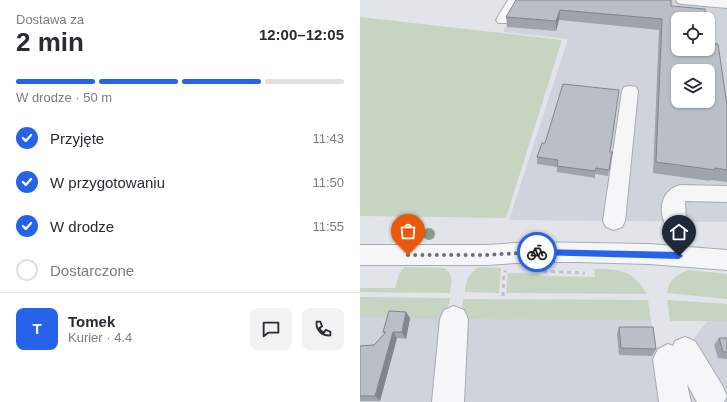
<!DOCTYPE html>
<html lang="pl">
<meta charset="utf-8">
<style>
body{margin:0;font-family:Arial,sans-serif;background:#f2f2f3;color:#2b2b33;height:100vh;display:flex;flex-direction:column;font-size:15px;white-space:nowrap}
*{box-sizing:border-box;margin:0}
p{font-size:13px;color:#7c7c81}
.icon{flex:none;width:22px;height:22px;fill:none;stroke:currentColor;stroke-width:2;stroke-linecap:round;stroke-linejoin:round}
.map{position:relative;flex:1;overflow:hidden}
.panel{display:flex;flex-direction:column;background:#fff;width:360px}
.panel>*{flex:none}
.tools{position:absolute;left:311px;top:12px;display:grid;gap:8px}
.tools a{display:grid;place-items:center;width:44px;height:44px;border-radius:8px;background:#fff;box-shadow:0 1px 3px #0004;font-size:20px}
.pin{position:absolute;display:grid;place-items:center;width:34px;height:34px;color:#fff;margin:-41px -17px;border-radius:50% 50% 50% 0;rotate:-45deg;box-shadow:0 0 4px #0007}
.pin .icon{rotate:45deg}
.courier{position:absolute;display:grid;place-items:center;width:40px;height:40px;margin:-20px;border:3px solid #2563eb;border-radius:50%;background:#fff;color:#222;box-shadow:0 1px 5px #0007}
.summary em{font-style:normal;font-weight:800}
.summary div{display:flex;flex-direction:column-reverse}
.summary{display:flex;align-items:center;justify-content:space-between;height:68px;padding:0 16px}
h1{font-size:26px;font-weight:800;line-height:30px}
.bar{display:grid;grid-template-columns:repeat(4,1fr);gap:6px 4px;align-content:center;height:48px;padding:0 16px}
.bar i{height:5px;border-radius:3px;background:#e1e1e2}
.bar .current{background:#2563eb}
.bar p{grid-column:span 4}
.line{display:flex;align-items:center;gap:10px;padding:0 16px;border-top:1px solid #e1e1e2}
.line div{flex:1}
.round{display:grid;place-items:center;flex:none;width:42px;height:42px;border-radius:8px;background:#f2f2f3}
ol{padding:0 16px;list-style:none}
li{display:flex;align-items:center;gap:12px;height:44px}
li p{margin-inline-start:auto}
li .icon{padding:4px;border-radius:50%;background:#2563eb;color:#fff;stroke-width:4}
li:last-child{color:#7c7c81}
li i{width:22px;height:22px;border:2px solid #e1e1e2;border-radius:50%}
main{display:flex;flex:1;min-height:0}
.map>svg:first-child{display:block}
</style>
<main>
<section class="panel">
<div class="summary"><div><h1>2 min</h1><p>Dostawa za</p></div><em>12:00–12:05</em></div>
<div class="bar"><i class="current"></i><i class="current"></i><i class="current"></i><i></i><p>W drodze · 50 m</p></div>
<ol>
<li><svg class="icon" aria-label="check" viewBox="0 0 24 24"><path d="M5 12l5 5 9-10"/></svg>Przyjęte<p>11:43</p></li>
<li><svg class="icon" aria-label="check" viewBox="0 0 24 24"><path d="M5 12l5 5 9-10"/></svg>W przygotowaniu<p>11:50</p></li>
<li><svg class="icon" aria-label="check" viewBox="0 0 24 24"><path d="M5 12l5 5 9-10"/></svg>W drodze<p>11:55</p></li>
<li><i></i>Dostarczone</li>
</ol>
<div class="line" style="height:72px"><b class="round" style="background:#2563eb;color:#fff">T</b><div><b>Tomek</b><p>Kurier · 4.4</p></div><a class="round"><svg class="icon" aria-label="chat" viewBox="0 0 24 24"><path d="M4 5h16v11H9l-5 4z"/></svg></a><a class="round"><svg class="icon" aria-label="phone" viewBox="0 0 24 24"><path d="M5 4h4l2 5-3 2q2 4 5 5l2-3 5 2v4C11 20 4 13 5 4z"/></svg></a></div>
</section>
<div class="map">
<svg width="367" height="402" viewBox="0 0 367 402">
<rect width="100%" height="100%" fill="#e1e5ea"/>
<g fill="#cfd4dc" fill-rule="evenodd">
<path d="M159,0H367V222L149,220L208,39L143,32ZM318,19H348V49H318ZM318,71H348V101H318Z"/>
<path d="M0,317L291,321L297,359H319L347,321H367V402H0Z"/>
</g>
<g fill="#c7d4c2">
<path d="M0,17L202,40L146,218L0,216Z"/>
<path d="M44,267L84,268C94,275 92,282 90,293L0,292V288H35L39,274Z"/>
<path d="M119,267L141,268L139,293L105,292C106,280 108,274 119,267Z"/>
<path d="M234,269C262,269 272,270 287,294L146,293L148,273L179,274L180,276L235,277Z"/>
<path d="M329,270L367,274V299L307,293C309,279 316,275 329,270Z"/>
<path d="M0,297L90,298L86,319L0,317Z"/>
<path d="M103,299L288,300L291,321L101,319Z"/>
<path d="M307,300L367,304V321H310Z"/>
</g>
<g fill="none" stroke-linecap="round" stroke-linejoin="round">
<g stroke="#a6acb4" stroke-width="2">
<g id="minor">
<path d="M148,0H160L148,23H138L136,20Z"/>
<path d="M316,0H367V8L322,4L318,3Z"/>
<path d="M270,86L276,87L278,91L265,221L262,227L254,230L246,227L243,221L262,91L264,87Z"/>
<path d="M320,185L367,186V202L325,201L326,222L323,228L315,231L307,228C298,211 300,191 320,185Z"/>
<path d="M171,242L289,244L367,250V270L289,264L217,262H171L126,265H0V245H126Z"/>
<path d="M94,306L104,310L108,319L104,402H72L80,319L84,310Z"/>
<path d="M325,337L335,341L362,385L367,396L364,402H337L327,384L331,402H299L293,359L298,349L308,344L313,346L315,341Z"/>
</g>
</g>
<g stroke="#bfc3c9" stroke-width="3" stroke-dasharray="4 4" stroke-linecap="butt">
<path d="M183,271L225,273"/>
<path d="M143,296L144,273L146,271"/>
</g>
<use href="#minor" fill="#f4f6f8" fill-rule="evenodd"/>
</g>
<circle fill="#879b88" cx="69" cy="234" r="6"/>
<g fill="#9fa3ab">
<path d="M156,0L311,6L348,43L367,105V182L351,180L350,181L293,173L299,30L199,20L196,31L147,27L146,17Z"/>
<path d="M250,152H252L248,176L235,174V178L197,172V167L177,164V157Z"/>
<path d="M46,312L50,318L46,339L37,338L20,401H0V346L14,345L24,334L23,332Z"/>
<path d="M259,327L296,349L292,356L259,355L257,334Z"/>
<path d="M359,338H367V359L358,358L354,345Z"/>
</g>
<g fill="#82858b">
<path d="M200,10L199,20L196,31V21Z"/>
<path d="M46,312L50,318L46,339L42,332Z"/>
<path d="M33,332L37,338L20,401L15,396Z"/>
</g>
<g fill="#b9bec7" stroke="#82858b" fill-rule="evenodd">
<path d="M156,0H311V6L345,9L346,19H318V49H348V39V43L358,44L367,105V170L355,168V170L296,162L302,19L200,10L196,21L146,17ZM318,71H348V101H318Z"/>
<path d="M203,84L259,90L250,152H252L249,170L236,168L235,171L197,166L198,160L177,157L182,143H185Z"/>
<path d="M29,311L46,312L42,332H33L15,396H0V346L14,345L26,332H23Z"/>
<path d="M259,327H293L296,349L261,348Z"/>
<path d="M359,338H367V352H363Z"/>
</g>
<path fill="#2563eb" d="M177,249L319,252L323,256L319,259L177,255L174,252Z"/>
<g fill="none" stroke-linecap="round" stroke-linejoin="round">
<path stroke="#69717d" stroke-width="4" stroke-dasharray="0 7.2" d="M48,255H126L177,252"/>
</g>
</svg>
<div class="tools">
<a><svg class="icon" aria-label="locate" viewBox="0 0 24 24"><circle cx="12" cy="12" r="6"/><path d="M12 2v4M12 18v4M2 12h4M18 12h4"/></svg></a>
<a><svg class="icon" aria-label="layers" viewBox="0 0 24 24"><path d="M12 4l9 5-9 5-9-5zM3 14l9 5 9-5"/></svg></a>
</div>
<div class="pin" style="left:48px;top:255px;background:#ea580c"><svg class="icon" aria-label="bag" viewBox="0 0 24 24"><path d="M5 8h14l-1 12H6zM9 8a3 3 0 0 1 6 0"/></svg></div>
<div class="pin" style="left:319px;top:256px;background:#1f2937"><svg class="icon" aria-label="home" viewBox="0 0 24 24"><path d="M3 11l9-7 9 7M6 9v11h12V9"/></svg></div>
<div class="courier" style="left:177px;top:252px"><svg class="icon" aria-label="bike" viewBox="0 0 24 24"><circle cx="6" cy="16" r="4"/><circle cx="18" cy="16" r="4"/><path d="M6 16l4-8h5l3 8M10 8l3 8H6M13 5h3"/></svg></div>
</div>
</main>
